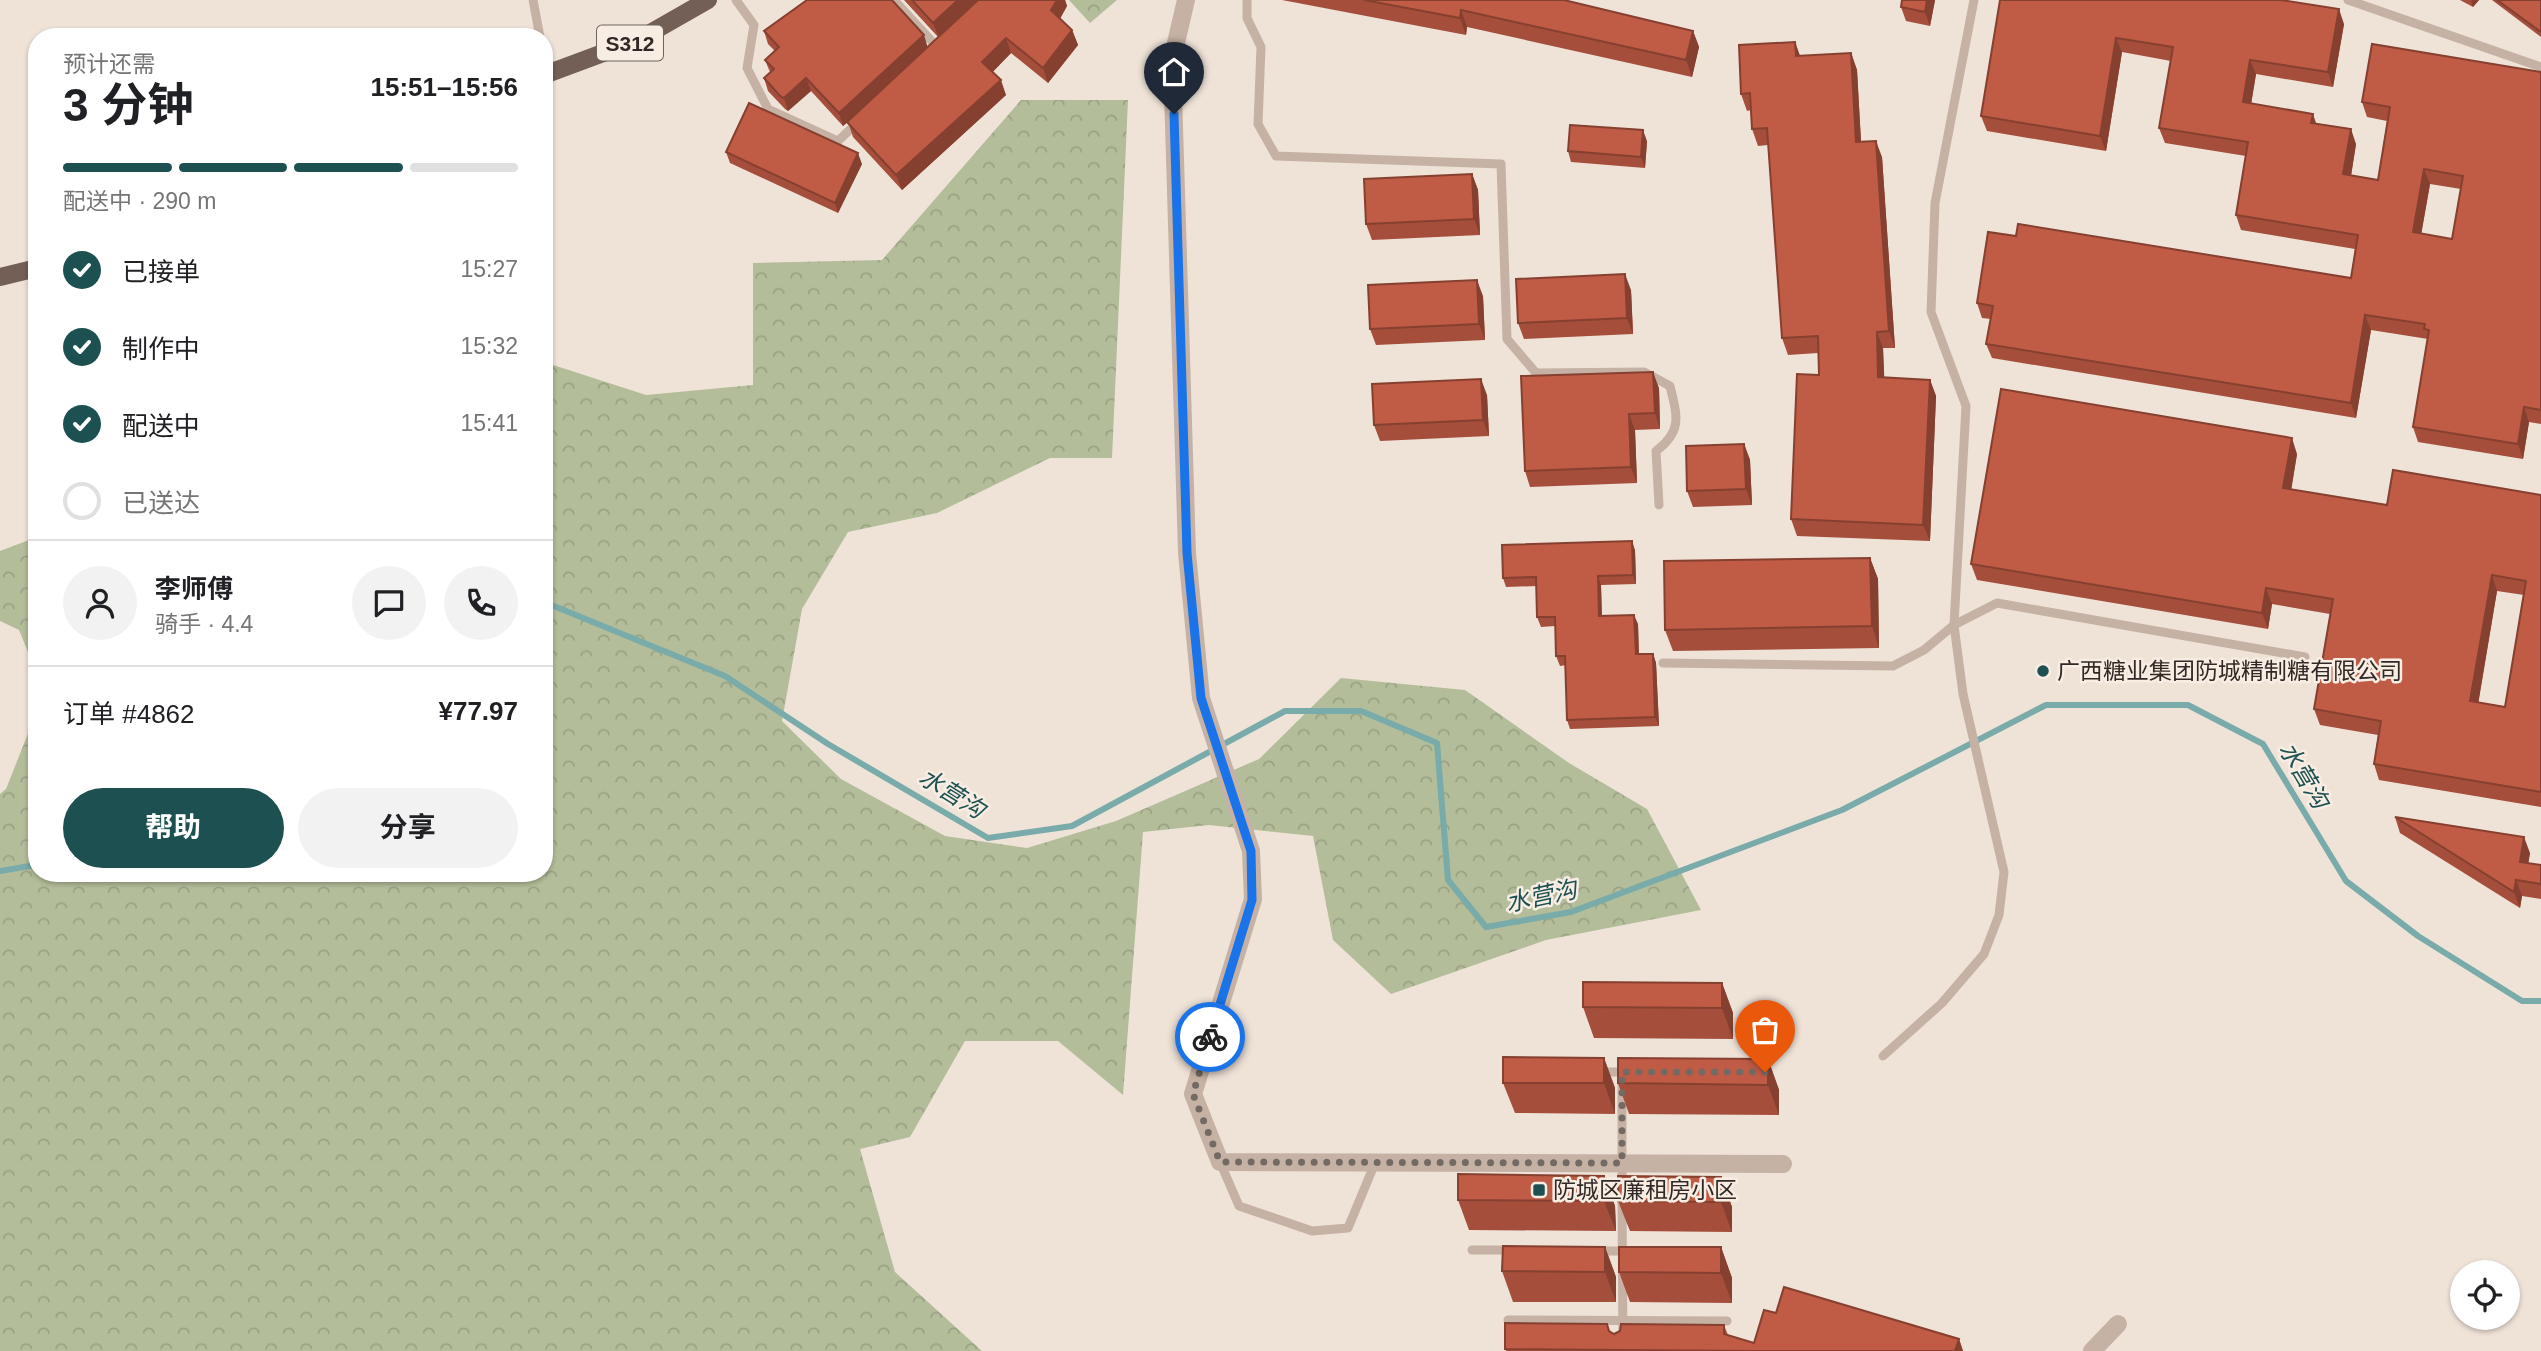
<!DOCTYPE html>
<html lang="zh">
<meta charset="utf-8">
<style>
body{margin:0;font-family:Arial,"Noto Sans SC",sans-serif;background:#f2f2f2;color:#202124;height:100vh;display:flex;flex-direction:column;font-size:26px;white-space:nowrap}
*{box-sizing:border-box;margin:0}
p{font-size:23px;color:#757577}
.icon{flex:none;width:38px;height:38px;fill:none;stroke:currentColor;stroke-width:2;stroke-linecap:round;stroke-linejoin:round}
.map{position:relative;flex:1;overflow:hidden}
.sheet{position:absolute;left:28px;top:28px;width:525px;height:854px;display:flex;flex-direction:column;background:#fff;border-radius:28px;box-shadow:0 2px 5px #0004}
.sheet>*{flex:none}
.tools{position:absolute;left:2450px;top:1260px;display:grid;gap:14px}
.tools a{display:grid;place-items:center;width:70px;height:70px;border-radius:50%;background:#fff;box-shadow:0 2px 5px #0004;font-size:35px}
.pin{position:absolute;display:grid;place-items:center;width:60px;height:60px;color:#fff;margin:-72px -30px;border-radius:50% 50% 50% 0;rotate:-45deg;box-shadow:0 0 7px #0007}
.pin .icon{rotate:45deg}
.courier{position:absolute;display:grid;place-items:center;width:70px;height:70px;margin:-35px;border:5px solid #1a73e8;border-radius:50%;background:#fff;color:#222;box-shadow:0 2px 9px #0007}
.head em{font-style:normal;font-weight:700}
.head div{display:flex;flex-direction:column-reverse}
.head{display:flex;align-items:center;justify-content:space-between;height:119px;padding:0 35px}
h1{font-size:46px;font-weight:700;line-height:52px}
.bar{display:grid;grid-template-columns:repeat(4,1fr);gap:10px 7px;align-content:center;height:84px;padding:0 35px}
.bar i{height:9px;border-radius:5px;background:#e0e0e0}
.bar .selected{background:#1d5151}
.bar p{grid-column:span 4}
.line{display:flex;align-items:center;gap:18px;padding:0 35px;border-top:2px solid #e0e0e0}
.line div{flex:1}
.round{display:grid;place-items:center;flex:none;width:74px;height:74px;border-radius:37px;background:#f2f2f2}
ol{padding:0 35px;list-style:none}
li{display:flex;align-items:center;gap:21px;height:77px}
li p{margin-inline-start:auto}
li .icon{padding:7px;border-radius:50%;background:#1d5151;color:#fff;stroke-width:4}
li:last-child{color:#757577}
li i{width:38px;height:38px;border:4px solid #e0e0e0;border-radius:50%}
.button{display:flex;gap:14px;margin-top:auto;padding:14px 35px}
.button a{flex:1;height:80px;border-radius:42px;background:#1d5151;color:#fff;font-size:28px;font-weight:700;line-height:80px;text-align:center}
.button a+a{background:#f2f2f2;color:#202124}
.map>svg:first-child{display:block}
</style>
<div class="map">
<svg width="2541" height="1351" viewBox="0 0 2541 1351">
<defs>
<pattern id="forest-crowns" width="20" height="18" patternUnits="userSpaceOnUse" patternTransform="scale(1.75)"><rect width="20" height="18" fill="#b3bd99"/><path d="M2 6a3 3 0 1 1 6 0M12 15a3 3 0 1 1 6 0" fill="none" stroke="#9aa284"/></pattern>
</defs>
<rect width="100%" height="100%" fill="#efe3d8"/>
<g fill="url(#forest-crowns)">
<path d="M1069,0H1117L1090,23Z"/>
<path d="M1021,100H1128L1112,458H1050L937,513L848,532L802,609L782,721L841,779L945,836L1027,848L1116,821L1259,759L1341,678L1465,690L1569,763L1647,809L1701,910L1546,940L1391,994L1333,940L1313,836L1209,825L1143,832L1123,1095L1058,1041H965L910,1137L860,1149L895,1272L982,1351H0V794L6,789L37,711V873H544V362L646,395L753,385V263L882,260Z"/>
<path d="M37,537V674L19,630L0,621V551Z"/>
</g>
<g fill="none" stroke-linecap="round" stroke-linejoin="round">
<g stroke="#78abaa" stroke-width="6">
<path d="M544,602L725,676L828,744L988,838L1072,826L1285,711H1361L1437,743L1448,880L1486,927L1571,912L1842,810L2046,705H2188L2263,744L2346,881L2418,936L2522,1001H2541"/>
<path d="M0,871L30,866L37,859"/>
</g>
<g stroke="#c6b2a4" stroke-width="9">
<path d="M533,0L540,37"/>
<path d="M736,0L754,25L747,68L768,109L838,141L858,122"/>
<path d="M894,0L938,48"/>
<path d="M1247,0V18L1261,47L1258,124L1276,156L1501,164L1507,339L1536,373L1644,372L1670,386C1677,415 1683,431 1656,451L1659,505"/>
<path d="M2348,0L2541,67"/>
<path d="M544,60L547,75"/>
<path d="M1663,663L1893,666L1924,650L1954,625L1997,603L2305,657"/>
<path d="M1883,1056L1942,1003L1984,954L1999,915L2004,872L1963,694L1954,625L1966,406L1931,312L1935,203L1974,0"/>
<path d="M1598,1072H1629"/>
<path d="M1622,1084V1185"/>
<path d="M1220,1162L1239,1206L1312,1231L1348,1228L1375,1163"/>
<path d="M1622,1199L1623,1351"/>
<path d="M1472,1250H1513"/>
<path d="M1597,1251H1628"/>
<path d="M1508,1320L1727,1321"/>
</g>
<g stroke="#c6b2a4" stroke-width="18">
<path d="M1186,0L1172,60L1187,553L1201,698L1251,851L1253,899L1193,1094L1220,1162L1783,1164"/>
<path d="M2092,1351L2118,1324"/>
</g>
<g stroke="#745f57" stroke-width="18">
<path d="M544,75L638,40L708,0"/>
<path d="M0,277L37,268"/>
</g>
</g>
<g fill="#a54e3b" fill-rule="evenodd">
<path d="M904,0H1065L1067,6L1060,19L1072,30L1078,45L1048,83L1011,53L992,72L1006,95L902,190L853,137L848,122L843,126L811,91L788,111L785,109L768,91L764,78L770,72L765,60L775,51L768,44L764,31L928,47L938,37Z"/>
<path d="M1282,0H1564L1693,31L1699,47L1692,77L1467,27L1466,35Z"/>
<path d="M1902,0H1935L1930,26L1906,21L1901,7Z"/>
<path d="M2000,0L2344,24L2333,87L2256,74L2251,104L2316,124L2356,144L2351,175L2378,180L2387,121L2367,117L2362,102L2541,72V424L2529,422L2523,459L2418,442L2413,427L2428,339L2371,330L2356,418L1992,358L1986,344L1991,319L1982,318L1977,303L2016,236L2351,278L2355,249L2241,230L2236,215L2246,156L2165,143L2159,128L2171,61L2122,52L2106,151L1987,131L1981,116ZM2430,184L2461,189L2452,239L2421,234Z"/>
<path d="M2460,0H2479L2473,7Z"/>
<path d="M2492,0H2541V37Z"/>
<path d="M1795,42L1800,56L1851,53L1857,70L1861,142L1882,157L1895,348H1883L1884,378L1930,380L1936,396L1930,541L1797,536L1791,519L1819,375L1818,353L1788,355L1782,338L1768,145L1758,146L1752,129L1751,110L1747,111L1741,94Z"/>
<path d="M1647,141L1645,168L1571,162L1568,151Z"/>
<path d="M726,152L862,164L838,213L730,163Z"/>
<path d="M1472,174L1478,190L1480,235L1372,240L1366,224Z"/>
<path d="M1631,290L1633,334L1524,339L1518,323Z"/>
<path d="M1483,296L1485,340L1376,345L1370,329Z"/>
<path d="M1659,388L1660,429L1635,430L1637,483L1530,487L1525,471Z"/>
<path d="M1487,395L1489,436L1380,441L1374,425Z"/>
<path d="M1744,444L1750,460L1752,505L1693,507L1687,491Z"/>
<path d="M2297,454L2291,489L2387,505L2541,495V807L2379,780L2374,764L2378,735L2320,725L2314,709L2330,614L2272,604L2268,629L1977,580L1971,564ZM2497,591L2524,595L2505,707L2478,703Z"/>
<path d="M1635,550L1636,584L1601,585L1602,616L1638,624L1639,654H1653L1656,663L1659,726L1570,729L1567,720L1566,665L1560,666L1556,656L1555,626L1541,627L1537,617V586L1506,587L1503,578Z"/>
<path d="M1870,558L1878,579L1879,648L1673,651L1665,630Z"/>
<path d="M2395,817L2530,853L2528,863L2541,865V899L2522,896L2520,908L2400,833Z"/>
<path d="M1722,983L1733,1013V1039L1594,1038L1583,1007Z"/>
<path d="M1604,1058L1615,1088V1114L1515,1113L1503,1083Z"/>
<path d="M1768,1059L1779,1090V1115L1629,1114L1618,1083Z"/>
<path d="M1604,1176L1615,1206L1616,1231L1469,1230L1458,1200Z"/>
<path d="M1721,1177L1732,1207V1232L1630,1231L1618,1201Z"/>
<path d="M1605,1247L1616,1277V1302H1513L1502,1271Z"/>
<path d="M1721,1247L1732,1278V1303L1630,1302L1619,1272Z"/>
<path d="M1776,1313L1959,1339L1963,1351H1506L1505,1349L1607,1324L1610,1332L1614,1334L1724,1325L1728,1335L1754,1343Z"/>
</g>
<g fill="#864030">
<path d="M958,0H980L939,38L933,23Z"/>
<path d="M1057,0H1065L1067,6L1056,25L1051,10Z"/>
<path d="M1927,0H1935L1930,26L1925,12Z"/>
<path d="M2472,0H2479L2473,7L2471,1Z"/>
<path d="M2339,9L2344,24L2333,87L2328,72Z"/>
<path d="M1461,10L1467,27L1466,35L1460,18Z"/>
<path d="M1072,30L1078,45L1048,83L1043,68Z"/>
<path d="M1693,31L1699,47L1692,77L1686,60Z"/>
<path d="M924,35L928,48L843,126L839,113Z"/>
<path d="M1006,38L1011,53L988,77L982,62Z"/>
<path d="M2116,38L2122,52L2106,151L2100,136Z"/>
<path d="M1795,42L1801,59L1796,56Z"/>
<path d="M1851,53L1857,70L1862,159L1856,142Z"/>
<path d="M2250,60L2256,74L2249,117L2243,102Z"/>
<path d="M806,78L811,91L788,111L784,98Z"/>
<path d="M1001,80L1006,95L902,190L896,175Z"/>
<path d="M2313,114L2318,129L2311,123Z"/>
<path d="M2351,129L2356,144L2349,189L2343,174Z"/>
<path d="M1643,130L1647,141L1645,168L1641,157Z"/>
<path d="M1876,141L1882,157L1895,348L1889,331Z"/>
<path d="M858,153L862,164L838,213L835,203Z"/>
<path d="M2424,169L2430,184L2419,247L2413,232Z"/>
<path d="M1472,174L1478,190L1480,235L1474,219Z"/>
<path d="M1625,274L1631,290L1633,334L1627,318Z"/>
<path d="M1477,280L1483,296L1485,340L1479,324Z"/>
<path d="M2365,315L2371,330L2356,418L2351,403Z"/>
<path d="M1877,332L1883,348L1885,394L1878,377Z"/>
<path d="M1653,372L1659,388L1660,429L1655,413Z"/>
<path d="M1481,379L1487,395L1489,436L1483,420Z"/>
<path d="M1930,380L1936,396L1930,541L1923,525Z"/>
<path d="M2524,407L2529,422L2523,459L2518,444Z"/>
<path d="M1629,414L1635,430L1637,483L1631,467Z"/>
<path d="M2292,438L2297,454L2289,504L2283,488Z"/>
<path d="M1744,444L1750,460L1752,505L1746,489Z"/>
<path d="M1632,541L1635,550L1636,584L1633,575Z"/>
<path d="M1870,558L1878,579L1879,648L1872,626Z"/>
<path d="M2492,575L2497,591L2476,717L2470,701Z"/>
<path d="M1598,576L1601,585L1602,625L1599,616Z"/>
<path d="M2266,588L2272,604L2268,629L2262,613Z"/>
<path d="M1634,615L1638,624L1639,663L1636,654Z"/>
<path d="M1653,654L1656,663L1659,726L1655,717Z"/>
<path d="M2524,837L2530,853L2526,878L2520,862Z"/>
<path d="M2516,880L2522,896L2520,908L2514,892Z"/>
<path d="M1722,983L1733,1013V1039L1722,1008Z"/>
<path d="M1604,1058L1615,1088V1114L1604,1083Z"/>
<path d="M1768,1059L1779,1090V1115L1768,1085Z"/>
<path d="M1604,1176L1615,1206L1616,1231L1604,1201Z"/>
<path d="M1721,1177L1732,1207V1232L1721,1202Z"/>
<path d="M1605,1247L1616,1277V1302L1605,1272Z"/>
<path d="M1721,1247L1732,1278V1303L1721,1273Z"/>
<path d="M1959,1339L1963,1351H1955Z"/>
</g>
<g fill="#c05b45" stroke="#864030" stroke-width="2" fill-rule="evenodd">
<path d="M807,0H892L924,35L839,113L806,78L784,98L780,96L764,78L774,69L765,60L779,47L764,31Z"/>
<path d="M912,0H958L933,23Z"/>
<path d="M978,0H1057L1051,10L1072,30L1043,68L1006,38L982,62L1001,80L896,175L847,122Z"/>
<path d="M1364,0H1564L1693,31L1686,60L1461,10L1460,18Z"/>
<path d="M1902,0H1927L1925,12L1901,7Z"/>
<path d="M2000,0H2281L2339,9L2328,72L2250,60L2243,102L2313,114L2311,123L2351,129L2343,174L2378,180L2390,107L2362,102L2372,44L2541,72V410L2524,407L2518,444L2413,427L2429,330L2424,329L2425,324L2365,315L2351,403L1986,344L1993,306L1977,303L1988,232L2016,236L2018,224L2351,278L2358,235L2236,215L2248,142L2159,128L2173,47L2116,38L2100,136L1981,116ZM2424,169L2463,176L2452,239L2413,232Z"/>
<path d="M2497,0H2541V32Z"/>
<path d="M1795,42L1796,56L1851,53L1856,142L1876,141L1889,331L1877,332L1878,377L1930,380L1923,525L1791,519L1797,374L1819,375L1818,336L1782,338L1767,128L1752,129L1750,93L1741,94L1739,45Z"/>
<path d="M749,103L858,153L835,203L726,152Z"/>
<path d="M1570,125L1643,130L1641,157L1568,151Z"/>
<path d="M1472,174L1474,219L1366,224L1364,179Z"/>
<path d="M1625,274L1627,318L1518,323L1516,279Z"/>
<path d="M1477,280L1479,324L1370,329L1368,285Z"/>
<path d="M1653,372L1655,413L1629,414L1631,467L1525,471L1521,376Z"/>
<path d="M1481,379L1483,420L1374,425L1372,384Z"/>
<path d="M2001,389L2292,438L2283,488L2387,505L2393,470L2541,495V792L2374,764L2381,721L2314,709L2333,599L2266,588L2262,613L1971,564ZM2492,575L2526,581L2505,707L2470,701Z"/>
<path d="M1744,444L1746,489L1687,491L1686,446Z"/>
<path d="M1632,541L1633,575L1598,576L1599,616L1634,615L1636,654H1653L1655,717L1567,720L1565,656H1556L1555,617H1537L1536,577L1503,578L1502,545Z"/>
<path d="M1870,558L1872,626L1665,630L1664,561Z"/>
<path d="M2395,817L2524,837L2520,862L2541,865V884L2516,880L2514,892Z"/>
<path d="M1583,982L1722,983V1008L1583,1007Z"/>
<path d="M1503,1057L1604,1058V1083H1503Z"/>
<path d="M1618,1058L1768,1059V1085L1618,1083Z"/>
<path d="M1458,1174L1604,1176V1201L1458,1200Z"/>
<path d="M1618,1176L1721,1177V1202L1618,1201Z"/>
<path d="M1503,1246L1605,1247V1272L1502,1271Z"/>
<path d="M1619,1247H1721V1273L1619,1272Z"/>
<path d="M1784,1287L1959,1339L1955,1351H1754L1505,1349V1323L1607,1324L1609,1331L1614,1334L1620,1331L1621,1324L1724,1325V1334L1754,1343L1764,1310L1776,1313Z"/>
</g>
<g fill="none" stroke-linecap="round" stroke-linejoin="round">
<path stroke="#746a64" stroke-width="7" stroke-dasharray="0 12.6" d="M1210,1037L1193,1094L1220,1162L1622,1163V1072H1765"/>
<path stroke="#1a73e8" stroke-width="9" d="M1174,114L1187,553L1201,698L1251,851L1252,900L1210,1037"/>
</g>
<g fill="#1d5151" stroke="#f8ede3" stroke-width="2.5">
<circle cx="2043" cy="671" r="7"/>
<rect x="1532" y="1183" width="14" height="14" rx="3.5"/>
</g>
<g text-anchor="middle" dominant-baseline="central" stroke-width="5" stroke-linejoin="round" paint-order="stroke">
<rect fill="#f8ede3" stroke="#6d645f" stroke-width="2" x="597" y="25.5" width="66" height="35" rx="5"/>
<g font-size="21" font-weight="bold" fill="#322926">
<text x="630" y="43">S312</text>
</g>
<g font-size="23" fill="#322926" stroke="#f8ede3" text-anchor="start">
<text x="2057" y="671">广西糖业集团防城精制糖有限公司</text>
<text x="1553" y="1190">防城区廉租房小区</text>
</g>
<g font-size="24" font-style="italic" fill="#1d5151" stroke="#f8ede3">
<text transform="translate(2304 775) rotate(59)">水营沟</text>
<text transform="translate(952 793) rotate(32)">水营沟</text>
<text transform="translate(1541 896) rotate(-12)">水营沟</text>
</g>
</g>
</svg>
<div class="tools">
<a><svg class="icon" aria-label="locate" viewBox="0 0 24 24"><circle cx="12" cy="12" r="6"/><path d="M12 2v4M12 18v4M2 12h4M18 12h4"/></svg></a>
</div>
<div class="pin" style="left:1765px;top:1072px;background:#ea580c"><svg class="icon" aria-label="bag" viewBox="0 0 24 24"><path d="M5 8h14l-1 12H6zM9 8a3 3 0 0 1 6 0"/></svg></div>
<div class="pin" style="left:1174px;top:114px;background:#1f2937"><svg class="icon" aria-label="home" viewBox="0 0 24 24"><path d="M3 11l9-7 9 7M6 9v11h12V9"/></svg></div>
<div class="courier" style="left:1210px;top:1037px"><svg class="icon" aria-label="bike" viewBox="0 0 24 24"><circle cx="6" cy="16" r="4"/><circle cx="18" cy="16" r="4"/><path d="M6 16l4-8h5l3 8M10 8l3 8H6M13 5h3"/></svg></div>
<section class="sheet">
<div class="head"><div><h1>3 分钟</h1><p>预计还需</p></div><em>15:51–15:56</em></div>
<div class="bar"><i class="selected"></i><i class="selected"></i><i class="selected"></i><i></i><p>配送中 · 290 m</p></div>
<ol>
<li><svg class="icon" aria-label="check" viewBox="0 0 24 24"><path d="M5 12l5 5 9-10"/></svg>已接单<p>15:27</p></li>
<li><svg class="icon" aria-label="check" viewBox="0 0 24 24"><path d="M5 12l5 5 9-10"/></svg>制作中<p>15:32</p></li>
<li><svg class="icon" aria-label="check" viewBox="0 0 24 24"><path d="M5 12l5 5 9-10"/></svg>配送中<p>15:41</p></li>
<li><i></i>已送达</li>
</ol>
<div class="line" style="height:126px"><a class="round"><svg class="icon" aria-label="person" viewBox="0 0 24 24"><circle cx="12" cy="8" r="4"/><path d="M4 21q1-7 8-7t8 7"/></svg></a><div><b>李师傅</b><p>骑手 · 4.4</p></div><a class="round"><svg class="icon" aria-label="chat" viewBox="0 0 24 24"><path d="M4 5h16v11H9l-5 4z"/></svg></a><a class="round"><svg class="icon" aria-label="phone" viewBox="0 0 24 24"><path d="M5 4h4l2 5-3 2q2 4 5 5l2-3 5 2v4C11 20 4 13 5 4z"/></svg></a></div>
<div class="line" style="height:91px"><div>订单 #4862</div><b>¥77.97</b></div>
<div class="button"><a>帮助</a><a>分享</a></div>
</section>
</div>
